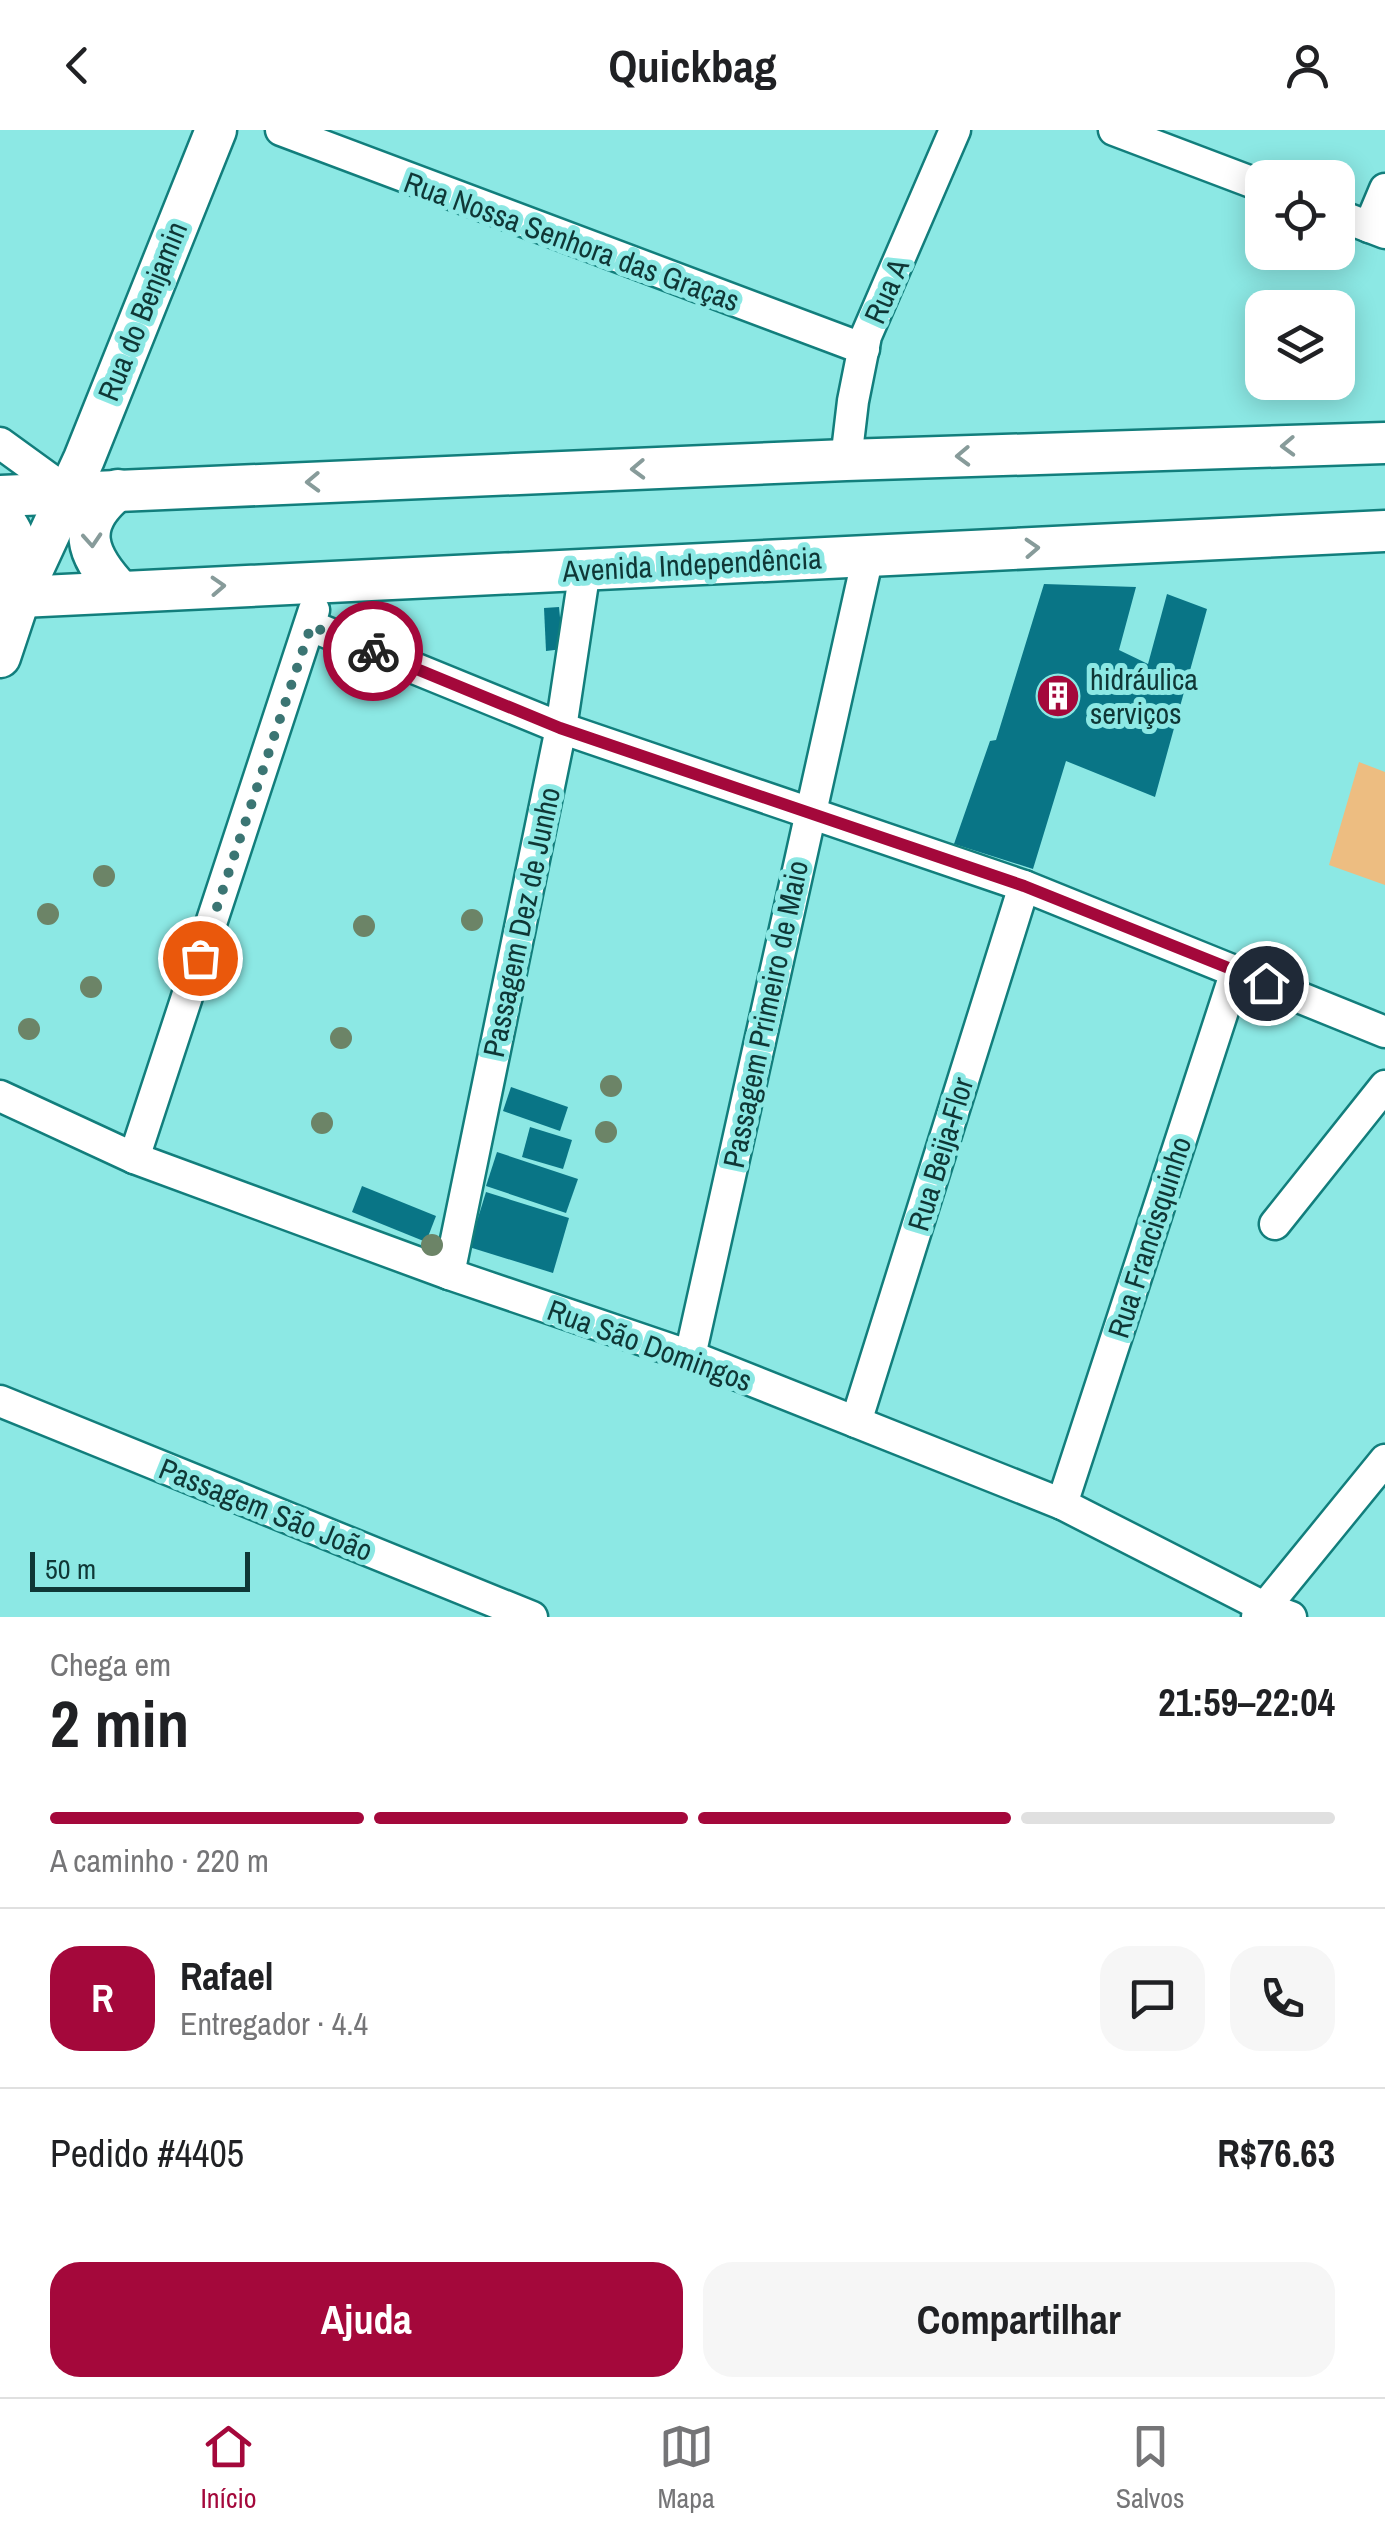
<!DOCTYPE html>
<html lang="pt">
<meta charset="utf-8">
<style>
body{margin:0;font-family:"Archivo Narrow",sans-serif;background:#f6f6f6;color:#202124;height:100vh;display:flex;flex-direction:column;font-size:38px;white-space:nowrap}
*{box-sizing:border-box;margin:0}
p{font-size:32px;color:#757577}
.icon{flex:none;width:55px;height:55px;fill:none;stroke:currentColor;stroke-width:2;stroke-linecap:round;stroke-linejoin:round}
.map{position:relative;height:1487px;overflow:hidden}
.panel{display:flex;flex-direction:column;background:#fff;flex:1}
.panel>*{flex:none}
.controls{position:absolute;left:1245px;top:30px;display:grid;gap:20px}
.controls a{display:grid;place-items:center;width:110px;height:110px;border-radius:20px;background:#fff;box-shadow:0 5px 25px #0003;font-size:50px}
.scale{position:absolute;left:30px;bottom:25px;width:220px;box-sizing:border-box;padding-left:10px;border:5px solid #0f3736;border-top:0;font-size:28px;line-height:35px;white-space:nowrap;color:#0f3736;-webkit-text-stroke:8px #8ce8e4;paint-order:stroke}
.pin{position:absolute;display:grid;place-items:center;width:85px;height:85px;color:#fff;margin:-42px;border:5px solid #fff;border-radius:50%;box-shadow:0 2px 10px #0007}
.courier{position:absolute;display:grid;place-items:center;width:100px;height:100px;margin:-50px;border:8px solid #a4083b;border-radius:50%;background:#fff;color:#222;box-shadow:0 2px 12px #0007}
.head em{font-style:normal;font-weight:700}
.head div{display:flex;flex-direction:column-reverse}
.head{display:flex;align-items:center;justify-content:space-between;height:170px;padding:0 50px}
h1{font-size:65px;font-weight:700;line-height:75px}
.bar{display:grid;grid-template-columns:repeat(4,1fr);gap:15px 10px;align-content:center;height:120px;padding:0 50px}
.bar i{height:12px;border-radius:8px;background:#e0e0e0}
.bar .current{background:#a4083b}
.bar p{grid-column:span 4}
.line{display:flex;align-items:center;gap:25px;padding:0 50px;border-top:2px solid #e0e0e0}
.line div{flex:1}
.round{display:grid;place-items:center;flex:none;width:105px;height:105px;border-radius:30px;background:#f6f6f6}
.action{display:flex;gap:20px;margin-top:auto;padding:20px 50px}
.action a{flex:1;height:115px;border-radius:30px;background:#a4083b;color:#fff;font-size:40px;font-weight:700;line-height:115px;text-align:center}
.action a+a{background:#f6f6f6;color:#202124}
header{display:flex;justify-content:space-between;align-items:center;height:130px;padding:0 50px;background:#fff;font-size:45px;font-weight:700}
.tabs{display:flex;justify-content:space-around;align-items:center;height:140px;border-top:2px solid #e0e0e0;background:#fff;font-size:28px;color:#757577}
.tabs a{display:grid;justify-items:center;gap:5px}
.tabs .current{color:#a4083b}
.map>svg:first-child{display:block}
</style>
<header><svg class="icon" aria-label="back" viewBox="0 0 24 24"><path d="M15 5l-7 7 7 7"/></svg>Quickbag<svg class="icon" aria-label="person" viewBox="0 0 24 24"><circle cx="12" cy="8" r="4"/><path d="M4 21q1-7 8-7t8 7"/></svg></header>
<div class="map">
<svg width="1385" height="1487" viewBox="0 0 1385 1487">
<rect width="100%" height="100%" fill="#8ce8e4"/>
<path fill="#edbd81" d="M1359,632L1385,642V755L1329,735Z"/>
<g fill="#097586">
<path d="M1044,454L1136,457L1119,520L1148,534L1167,464L1207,479L1155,667L1066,631L1033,739L954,714L990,611L996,610Z"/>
<path d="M559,477L563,519L546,521L544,478Z"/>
<path d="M511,957L568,977L560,1001L503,981Z"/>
<path d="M530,997L572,1010L563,1039L522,1027Z"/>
<path d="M497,1022L578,1049L566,1083L486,1056Z"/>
<path d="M362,1056L436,1086L426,1112L352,1082Z"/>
<path d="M486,1062L569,1088L553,1143L469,1117Z"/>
</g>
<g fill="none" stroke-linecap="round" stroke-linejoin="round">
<g stroke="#127e7c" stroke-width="35">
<g id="minor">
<path d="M281,0L864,219"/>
<path d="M1114,0L1262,56"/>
<path d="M1338,85L1385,103"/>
<path d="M1369,97L1385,59"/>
<path d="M0,313L69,363"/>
<path d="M846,330L853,271L866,206L955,0"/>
<path d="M311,496L561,598L1024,756L1385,902"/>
<path d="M0,966L134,1028L449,1144L690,1226L1062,1374L1264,1477L1291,1487"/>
<path d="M134,1028L314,480"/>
<path d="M1275,1094L1385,956"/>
<path d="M449,1144L561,598L585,439"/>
<path d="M690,1226L868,426"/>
<path d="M0,1271L532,1487"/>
<path d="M856,1292L1024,756"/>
<path d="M1062,1374L1236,841"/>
<path d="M1257,1487L1385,1330"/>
</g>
</g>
<g stroke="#127e7c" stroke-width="45">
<g id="major">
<path d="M118,360C74,395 86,425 120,461"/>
<path d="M0,366L846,330L1385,313"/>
<path d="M0,386C21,409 21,430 0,453"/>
<path d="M0,468L1385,401"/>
<path d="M0,527L20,467L84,329L216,0"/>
</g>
</g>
<use href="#minor" stroke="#fff" stroke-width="30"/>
<use href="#major" stroke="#fff" stroke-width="40"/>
</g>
<g fill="#6c8467">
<circle cx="104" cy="746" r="11"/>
<circle cx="48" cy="784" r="11"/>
<circle cx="472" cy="790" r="11"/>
<circle cx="364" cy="796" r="11"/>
<circle cx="91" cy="857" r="11"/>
<circle cx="29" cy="899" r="11"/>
<circle cx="341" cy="908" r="11"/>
<circle cx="611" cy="956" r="11"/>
<circle cx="322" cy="993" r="11"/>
<circle cx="606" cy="1002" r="11"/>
<circle cx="432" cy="1115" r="11"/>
</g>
<defs><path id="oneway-chevron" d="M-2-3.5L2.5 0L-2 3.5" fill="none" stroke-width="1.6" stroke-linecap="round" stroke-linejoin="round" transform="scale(2.5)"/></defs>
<g stroke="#879b9a">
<use href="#oneway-chevron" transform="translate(1288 316) rotate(178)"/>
<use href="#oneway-chevron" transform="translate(963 326) rotate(178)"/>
<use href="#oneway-chevron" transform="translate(638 339) rotate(178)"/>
<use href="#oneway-chevron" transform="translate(313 352) rotate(178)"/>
<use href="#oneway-chevron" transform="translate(92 410) rotate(86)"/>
<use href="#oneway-chevron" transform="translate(1032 418) rotate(-3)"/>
<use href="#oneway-chevron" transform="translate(218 456) rotate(-3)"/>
</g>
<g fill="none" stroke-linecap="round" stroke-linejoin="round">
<path stroke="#3b7573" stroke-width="10" stroke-dasharray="0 18" d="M200,828L311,496L373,521"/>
<path stroke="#a4083b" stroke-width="12" d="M373,521L560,598L1024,756L1266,853"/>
</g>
<defs>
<g id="building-disc" transform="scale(2.25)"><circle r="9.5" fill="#a4083b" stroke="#8ce8e4"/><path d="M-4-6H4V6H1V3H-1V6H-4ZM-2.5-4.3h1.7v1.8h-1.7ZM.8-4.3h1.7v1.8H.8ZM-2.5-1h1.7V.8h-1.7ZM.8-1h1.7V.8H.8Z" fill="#fff"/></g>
</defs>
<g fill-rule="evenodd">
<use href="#building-disc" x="1058" y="566"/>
</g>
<g text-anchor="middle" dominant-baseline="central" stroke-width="10" stroke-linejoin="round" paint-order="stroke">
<g font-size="30" fill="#0f3736" stroke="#8ce8e4">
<text transform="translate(572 111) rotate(20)">Rua Nossa Senhora das Graças</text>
<text transform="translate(886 161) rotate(-66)">Rua A</text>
<text transform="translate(142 181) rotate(-68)">Rua do Benjamin</text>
<text transform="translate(692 434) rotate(-3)">Avenida Independência</text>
<text transform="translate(521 792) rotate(-78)">Passagem Dez de Junho</text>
<text transform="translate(765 884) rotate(-78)">Passagem Primeiro de Maio</text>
<text transform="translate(940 1024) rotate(-73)">Rua Beija-Flor</text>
<text transform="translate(1149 1107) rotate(-72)">Rua Francisquinho</text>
<text transform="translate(650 1215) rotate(20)">Rua São Domingos</text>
<text transform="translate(266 1379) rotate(22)">Passagem São João</text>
</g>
<g font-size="30" fill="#0f3736" stroke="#8ce8e4" text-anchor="start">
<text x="1090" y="549">hidráulica<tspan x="1090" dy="34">serviços</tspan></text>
</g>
</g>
</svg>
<div class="controls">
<a><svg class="icon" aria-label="locate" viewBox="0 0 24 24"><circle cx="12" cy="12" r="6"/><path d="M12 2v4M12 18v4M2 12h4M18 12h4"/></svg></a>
<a><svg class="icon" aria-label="layers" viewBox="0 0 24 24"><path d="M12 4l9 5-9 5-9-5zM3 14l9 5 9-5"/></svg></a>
</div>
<div class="scale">50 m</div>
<div class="pin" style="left:200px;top:828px;background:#ea580c"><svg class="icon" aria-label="bag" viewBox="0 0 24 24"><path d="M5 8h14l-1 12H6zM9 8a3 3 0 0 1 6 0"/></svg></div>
<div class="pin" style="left:1266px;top:853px;background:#1f2937"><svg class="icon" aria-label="home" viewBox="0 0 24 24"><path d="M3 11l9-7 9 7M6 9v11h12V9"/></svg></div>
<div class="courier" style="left:373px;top:521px"><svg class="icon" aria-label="bike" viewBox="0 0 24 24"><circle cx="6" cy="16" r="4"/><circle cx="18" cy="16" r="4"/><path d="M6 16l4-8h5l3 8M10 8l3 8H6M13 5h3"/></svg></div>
</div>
<section class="panel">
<div class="head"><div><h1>2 min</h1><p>Chega em</p></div><em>21:59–22:04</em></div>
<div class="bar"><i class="current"></i><i class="current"></i><i class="current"></i><i></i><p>A caminho · 220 m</p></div>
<div class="line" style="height:180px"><b class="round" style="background:#a4083b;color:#fff">R</b><div><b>Rafael</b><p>Entregador · 4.4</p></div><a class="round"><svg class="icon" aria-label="chat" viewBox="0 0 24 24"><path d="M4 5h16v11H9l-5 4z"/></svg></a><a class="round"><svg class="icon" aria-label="phone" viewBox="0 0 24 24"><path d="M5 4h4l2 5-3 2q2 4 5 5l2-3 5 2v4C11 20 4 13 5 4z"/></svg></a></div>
<div class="line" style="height:130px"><div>Pedido #4405</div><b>R$76.63</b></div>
<div class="action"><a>Ajuda</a><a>Compartilhar</a></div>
</section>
<nav class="tabs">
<a class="current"><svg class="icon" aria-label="home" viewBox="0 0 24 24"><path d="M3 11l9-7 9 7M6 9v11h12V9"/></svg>Início</a>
<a><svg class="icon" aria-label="map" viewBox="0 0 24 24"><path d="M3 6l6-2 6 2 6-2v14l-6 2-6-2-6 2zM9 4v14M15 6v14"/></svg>Mapa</a>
<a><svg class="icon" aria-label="saved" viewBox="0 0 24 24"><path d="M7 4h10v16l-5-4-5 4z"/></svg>Salvos</a>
</nav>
